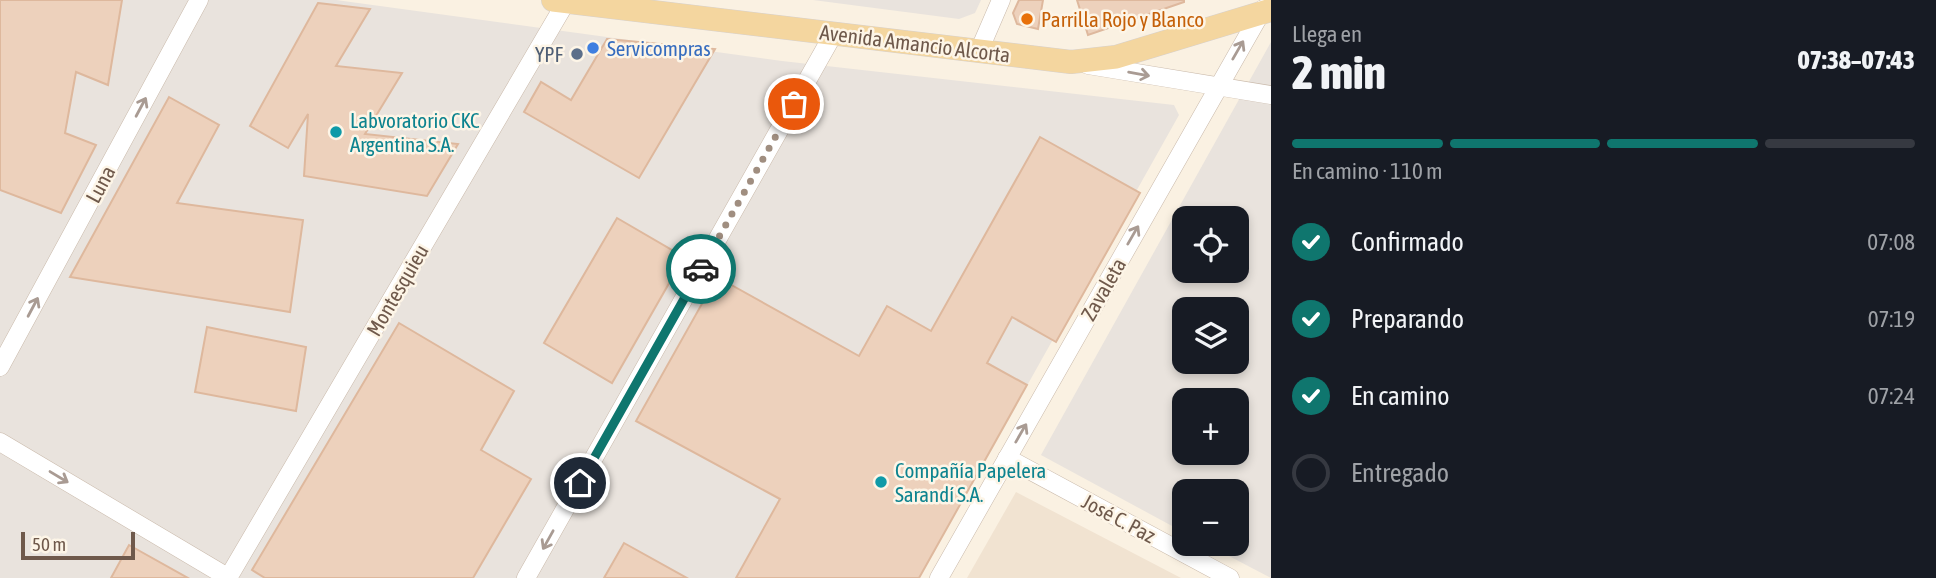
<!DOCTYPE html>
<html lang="es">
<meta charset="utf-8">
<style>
body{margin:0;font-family:"Asap Condensed",sans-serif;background:#242831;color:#f1f3f6;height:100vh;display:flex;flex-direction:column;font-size:26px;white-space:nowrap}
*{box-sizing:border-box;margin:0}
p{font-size:23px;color:#9ea1a6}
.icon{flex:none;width:38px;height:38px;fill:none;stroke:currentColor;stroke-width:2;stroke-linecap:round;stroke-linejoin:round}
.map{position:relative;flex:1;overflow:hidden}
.details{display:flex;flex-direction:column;background:#171b24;width:665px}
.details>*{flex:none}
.buttons{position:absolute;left:1172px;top:206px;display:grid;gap:14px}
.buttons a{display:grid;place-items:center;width:77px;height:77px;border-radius:14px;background:#171b24;box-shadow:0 4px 10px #0003;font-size:35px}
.scale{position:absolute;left:21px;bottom:18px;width:114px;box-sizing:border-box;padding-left:7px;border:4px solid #6f594b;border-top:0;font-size:19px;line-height:24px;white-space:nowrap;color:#6f594b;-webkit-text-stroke:5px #fdf5e7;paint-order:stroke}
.pin{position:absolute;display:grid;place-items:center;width:60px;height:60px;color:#fff;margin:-30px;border:4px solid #fff;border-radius:50%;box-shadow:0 2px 7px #0007}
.courier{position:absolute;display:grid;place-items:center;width:70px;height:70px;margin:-35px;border:5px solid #0f766e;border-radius:50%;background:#fff;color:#222;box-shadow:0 2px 9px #0007}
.head em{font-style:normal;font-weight:800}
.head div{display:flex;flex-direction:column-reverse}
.head{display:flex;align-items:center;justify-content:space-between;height:119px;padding:0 21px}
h1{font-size:46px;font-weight:800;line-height:52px}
.bar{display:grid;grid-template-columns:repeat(4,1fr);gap:10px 7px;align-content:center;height:84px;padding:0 21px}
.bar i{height:9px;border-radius:5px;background:#363941}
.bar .active{background:#0f766e}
.bar p{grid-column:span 4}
ol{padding:0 21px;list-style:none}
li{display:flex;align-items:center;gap:21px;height:77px}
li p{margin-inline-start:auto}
li .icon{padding:7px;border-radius:50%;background:#0f766e;color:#fff;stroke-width:4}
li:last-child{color:#9ea1a6}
li i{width:38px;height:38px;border:4px solid #363941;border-radius:50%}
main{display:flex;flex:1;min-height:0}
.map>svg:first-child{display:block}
</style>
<main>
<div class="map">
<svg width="1271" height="578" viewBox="0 0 1271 578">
<rect width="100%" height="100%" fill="#faf1e2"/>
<path fill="#f1e3d1" d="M1016,492L1181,578H967Z"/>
<g fill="#e9e3dd" fill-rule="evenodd">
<path d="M0,0H336L782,61L1174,105L1179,115L919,578H0Z"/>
<path d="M813,0H981L975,13L959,19Z"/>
<path d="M1271,42V578L1206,544H1237V492H1185V533L1041,455ZM1185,219H1237V271H1185ZM1185,310H1237V362H1185ZM1185,401H1237V453H1185Z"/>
</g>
<g fill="#edd1bc" stroke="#deb89d" stroke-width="2">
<path d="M0,0H122L108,85L76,72L65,133L96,145L61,213L0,190Z"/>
<path d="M1019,0H1043L1038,29L1017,24L1013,13Z"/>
<path d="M1077,0H1184V2L1088,35Z"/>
<path d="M318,3L370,9L336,66L402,73L365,134L458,144L427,196L304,176L308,114L288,148L250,126Z"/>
<path d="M607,39L715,49L639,178L524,112L541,82L571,100Z"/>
<path d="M169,97L219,125L177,203L303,220L290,312L70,277Z"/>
<path d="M1040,137L1140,193L1056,342L1012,317L987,363L1027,385L919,578H736L780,499L636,421L717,277L859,356L887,306L931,331Z"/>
<path d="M617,218L684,257L612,383L544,343Z"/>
<path d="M399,323L514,391L481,450L531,479L473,578H265L252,570Z"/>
<path d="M207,327L306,347L296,411L195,392Z"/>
<path d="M624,543L687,578H604Z"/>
<path d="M129,545L188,578H111Z"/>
</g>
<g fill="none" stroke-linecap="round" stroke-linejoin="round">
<g stroke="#c9b9aa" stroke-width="19">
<g id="minor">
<path d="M979,51L1001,0"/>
<path d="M1088,65L1271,95"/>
<path d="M0,367L199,0"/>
<path d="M0,442L229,578"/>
<path d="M1007,458L1230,578"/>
<path d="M228,578L566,2"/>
<path d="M526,578L834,33"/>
<path d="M939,578L1263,9"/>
</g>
</g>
<g stroke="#d7d1cd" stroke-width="24">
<path id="major" d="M553,0L1071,62L1116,57L1271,10"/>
</g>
<use href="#minor" stroke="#fff" stroke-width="18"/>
<use href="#major" stroke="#f4d69f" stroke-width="23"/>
</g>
<defs><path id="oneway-shaft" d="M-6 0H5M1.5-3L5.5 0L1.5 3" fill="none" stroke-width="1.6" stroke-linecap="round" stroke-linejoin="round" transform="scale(1.75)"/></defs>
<g stroke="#a99b93">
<use href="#oneway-shaft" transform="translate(1238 50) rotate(-60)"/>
<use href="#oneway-shaft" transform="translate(1139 74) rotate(10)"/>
<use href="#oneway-shaft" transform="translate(141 107) rotate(-62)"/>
<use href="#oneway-shaft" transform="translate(1133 235) rotate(-60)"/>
<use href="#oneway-shaft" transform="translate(33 307) rotate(-62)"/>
<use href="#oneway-shaft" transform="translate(1021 433) rotate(-60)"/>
<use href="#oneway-shaft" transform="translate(59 477) rotate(31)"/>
<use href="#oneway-shaft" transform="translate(548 540) rotate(119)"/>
</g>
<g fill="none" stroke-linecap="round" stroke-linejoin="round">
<path stroke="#a08e80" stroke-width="7" stroke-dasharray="0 12.6" d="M701,269L794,104"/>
<path stroke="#0f766e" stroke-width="9" d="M580,483L701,269"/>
</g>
<circle fill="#e8710a" stroke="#fdf5e7" stroke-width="2.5" cx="1027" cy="19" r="7"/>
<circle fill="#3f7fe0" stroke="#fdf5e7" stroke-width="2.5" cx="593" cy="48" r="7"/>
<circle fill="#5c6f8a" stroke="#fdf5e7" stroke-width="2.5" cx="577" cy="54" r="7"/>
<g fill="#0f9aa8" stroke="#fdf5e7" stroke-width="2.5">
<circle cx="336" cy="132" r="7"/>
<circle cx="881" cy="482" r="7"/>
</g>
<g text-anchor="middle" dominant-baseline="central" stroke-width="5" stroke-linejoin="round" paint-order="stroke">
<g font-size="21" fill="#c56008" stroke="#fdf5e7" text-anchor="start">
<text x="1041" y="19">Parrilla Rojo y Blanco</text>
</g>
<g font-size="21" fill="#6f594b" stroke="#fdf5e7">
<text transform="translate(915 43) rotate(7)">Avenida Amancio Alcorta</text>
<text transform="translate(100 184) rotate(-62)">Luna</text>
<text transform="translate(1103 289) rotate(-60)">Zavaleta</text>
<text transform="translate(397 290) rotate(-60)">Montesquieu</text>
<text transform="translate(1119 518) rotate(28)">José C. Paz</text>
</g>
<g font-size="21" fill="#366cbe" stroke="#fdf5e7" text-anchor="start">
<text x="607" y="48">Servicompras</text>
</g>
<g font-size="21" fill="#4e5e75" stroke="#fdf5e7" text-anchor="end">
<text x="563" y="54">YPF</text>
</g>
<g font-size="21" fill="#0d838f" stroke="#fdf5e7" text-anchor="start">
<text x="350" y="120">Labvoratorio CKC<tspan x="350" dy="24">Argentina S.A.</tspan></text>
<text x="895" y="470">Compañía Papelera<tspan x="895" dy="24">Sarandí S.A.</tspan></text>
</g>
</g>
</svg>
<div class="buttons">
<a><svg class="icon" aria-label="locate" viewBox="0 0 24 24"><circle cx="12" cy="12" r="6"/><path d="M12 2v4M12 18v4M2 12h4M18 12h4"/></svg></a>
<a><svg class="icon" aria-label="layers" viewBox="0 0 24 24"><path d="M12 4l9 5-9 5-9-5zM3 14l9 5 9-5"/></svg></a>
<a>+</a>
<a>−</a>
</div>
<div class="scale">50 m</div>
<div class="pin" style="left:794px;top:104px;background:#ea580c"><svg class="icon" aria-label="bag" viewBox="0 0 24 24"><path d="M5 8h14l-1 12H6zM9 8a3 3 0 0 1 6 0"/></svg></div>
<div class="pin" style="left:580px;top:483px;background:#1f2937"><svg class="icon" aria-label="home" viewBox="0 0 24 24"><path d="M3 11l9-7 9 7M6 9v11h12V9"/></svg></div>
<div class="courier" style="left:701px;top:269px"><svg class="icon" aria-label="car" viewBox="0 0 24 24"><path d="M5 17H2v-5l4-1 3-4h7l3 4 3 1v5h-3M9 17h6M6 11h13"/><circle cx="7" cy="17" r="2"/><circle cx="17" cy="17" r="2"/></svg></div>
</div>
<section class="details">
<div class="head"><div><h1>2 min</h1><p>Llega en</p></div><em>07:38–07:43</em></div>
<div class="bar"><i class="active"></i><i class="active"></i><i class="active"></i><i></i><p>En camino · 110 m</p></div>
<ol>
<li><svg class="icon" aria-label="check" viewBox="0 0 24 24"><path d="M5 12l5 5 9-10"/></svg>Confirmado<p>07:08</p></li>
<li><svg class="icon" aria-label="check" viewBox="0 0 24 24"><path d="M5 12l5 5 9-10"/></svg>Preparando<p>07:19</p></li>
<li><svg class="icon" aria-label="check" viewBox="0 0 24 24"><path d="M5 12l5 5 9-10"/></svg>En camino<p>07:24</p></li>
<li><i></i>Entregado</li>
</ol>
</section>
</main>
